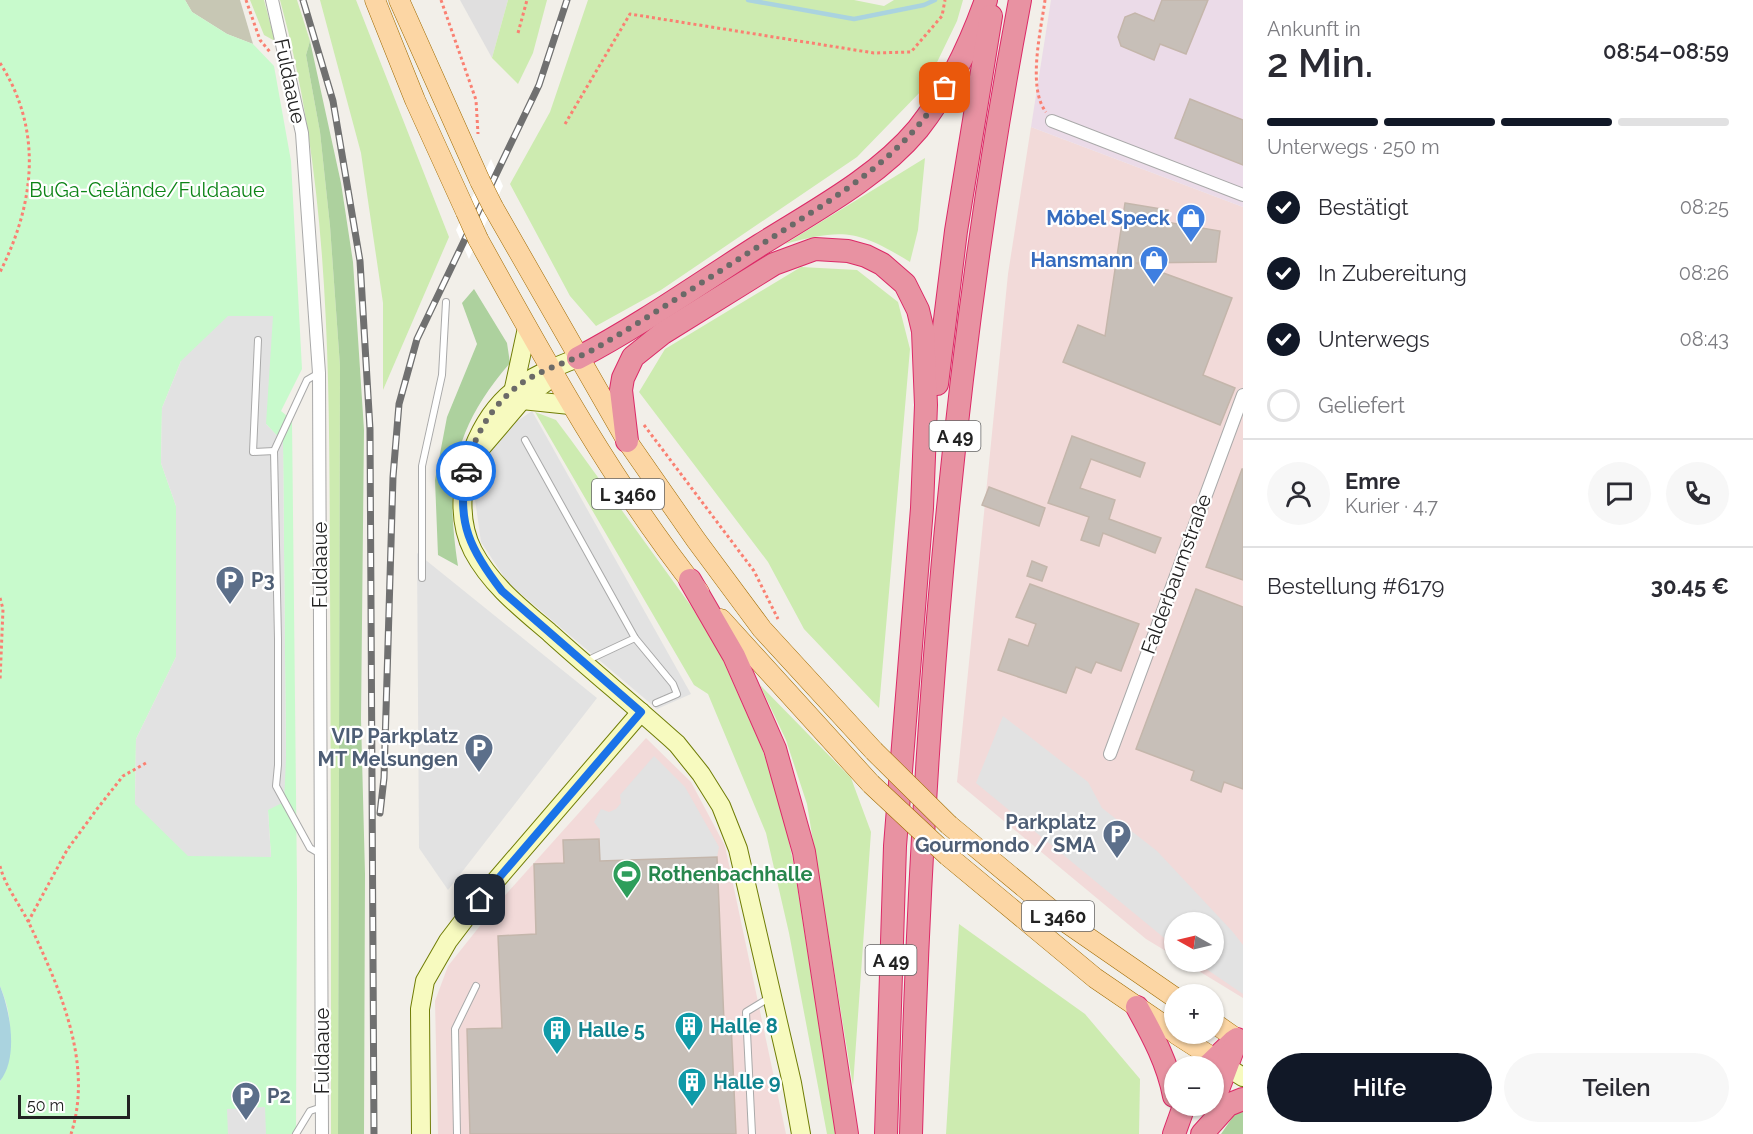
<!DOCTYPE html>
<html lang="de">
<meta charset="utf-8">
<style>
body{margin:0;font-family:Raleway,sans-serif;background:#f7f7f7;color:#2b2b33;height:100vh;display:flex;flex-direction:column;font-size:22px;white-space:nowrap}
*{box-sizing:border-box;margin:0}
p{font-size:20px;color:#7c7c81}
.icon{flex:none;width:33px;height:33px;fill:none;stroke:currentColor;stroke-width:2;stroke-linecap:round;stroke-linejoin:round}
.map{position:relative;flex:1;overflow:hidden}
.drawer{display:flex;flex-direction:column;background:#fff;width:510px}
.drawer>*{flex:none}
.needle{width:39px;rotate:278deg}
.tools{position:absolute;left:1164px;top:912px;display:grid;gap:12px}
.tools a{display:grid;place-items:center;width:60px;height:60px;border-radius:50%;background:#fff;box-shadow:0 2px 4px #0004;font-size:30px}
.scale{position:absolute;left:18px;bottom:15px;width:112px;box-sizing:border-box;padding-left:6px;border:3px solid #222;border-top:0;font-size:16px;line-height:21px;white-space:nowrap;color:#222;-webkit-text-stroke:4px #fff;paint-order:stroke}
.pin{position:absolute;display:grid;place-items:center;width:51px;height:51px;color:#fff;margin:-26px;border-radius:12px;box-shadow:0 3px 9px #0006}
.courier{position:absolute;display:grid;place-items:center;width:60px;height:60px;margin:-30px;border:4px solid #1a73e8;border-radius:50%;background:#fff;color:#222;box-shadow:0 2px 8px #0007}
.overview em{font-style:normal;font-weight:600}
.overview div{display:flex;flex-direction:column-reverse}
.overview{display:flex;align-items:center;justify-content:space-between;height:102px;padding:0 24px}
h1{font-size:39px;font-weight:600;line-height:45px}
.bar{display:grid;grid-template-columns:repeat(4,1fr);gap:9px 6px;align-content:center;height:72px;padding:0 24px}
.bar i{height:8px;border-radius:4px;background:#e1e1e2}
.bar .on{background:#111827}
.bar p{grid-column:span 4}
.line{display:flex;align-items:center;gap:15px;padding:0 24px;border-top:2px solid #e1e1e2}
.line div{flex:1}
.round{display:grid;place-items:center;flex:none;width:63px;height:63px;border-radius:32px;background:#f7f7f7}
ol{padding:0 24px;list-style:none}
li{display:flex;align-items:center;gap:18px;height:66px}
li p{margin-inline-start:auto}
li .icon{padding:6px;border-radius:50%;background:#111827;color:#fff;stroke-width:4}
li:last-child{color:#7c7c81}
li i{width:33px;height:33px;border:3px solid #e1e1e2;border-radius:50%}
.cta{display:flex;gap:12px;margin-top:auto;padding:12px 24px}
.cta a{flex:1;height:69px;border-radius:36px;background:#111827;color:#fff;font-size:24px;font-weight:600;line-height:69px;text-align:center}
.cta a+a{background:#f7f7f7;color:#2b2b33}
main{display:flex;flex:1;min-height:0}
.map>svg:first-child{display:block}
</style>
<main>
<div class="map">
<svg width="1243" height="1134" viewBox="0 0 1243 1134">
<rect width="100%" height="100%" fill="#f2efe9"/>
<path fill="#e0dfdf" d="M460,0H508L492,58Z"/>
<g fill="#f2dad9">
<path d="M1031,127L1243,207V998L1184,962H1214V922H1174V956L1146,939L957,782L1008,274Z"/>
<path d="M646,738L691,782L725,846L786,1134H438L435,1001L448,966L499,902Z"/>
</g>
<path fill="#ebdbe8" d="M1051,0H1243V207L1031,127Z"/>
<path fill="#c7c7b4" d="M185,0H240L253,44L227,34L192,12Z"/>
<g fill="#cdebb0">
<path d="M250,0H264L275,41L264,35Z"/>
<path d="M280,0H297L310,41L306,55L320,132L330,226L340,366L338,1134H331C331,949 331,764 330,579C329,386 332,188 280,0Z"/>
<path d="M320,0H356L449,237L383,390V303L361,153Z"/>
<path d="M508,0H547L533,53L518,84L492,58Z"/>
<path d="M588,0H854L884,6L894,0H963L957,21L925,87L857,157L661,290L596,326L570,296L510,184L550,112Z"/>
<path d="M925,158L918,230L910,262C858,230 844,228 785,244Z"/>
<path d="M801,267L857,270L898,302L910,349L879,708L804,629L768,562L639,392L665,349Z"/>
<path d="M535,412L556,420L571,440L691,606L719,651L761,746L780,799L794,866L836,1134H827L789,933L766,833L708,694L694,685Z"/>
<path d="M760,685L851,778L871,832L853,1086L807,804L786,740Z"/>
<path d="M959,924L1085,1014L1140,1079L1139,1134H946Z"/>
</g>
<g fill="#add19e">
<path d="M310,41L341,183L353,262L364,430L361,719L365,874L364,1134H338L340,366L330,226L320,132L306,55Z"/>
<path d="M474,289L507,343L510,363C452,430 445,481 458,566L438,555L435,480L447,417L477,344L462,303Z"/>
<path d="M1239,1108L1243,1109V1134H1221Z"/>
</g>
<path fill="#c8facc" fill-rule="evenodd" d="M0,0H185L192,12L227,34L253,44L274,66L291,161L302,369L281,411L292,420L297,886L296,1134H0C0,1118 0,1097 0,1082C10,1044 16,1024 0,986ZM181,361L266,424L283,442L286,759L268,810L271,857L135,804L136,739L176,657V506L161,463L162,408Z"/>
<g fill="#e2e2e2">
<path d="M228,316H273L266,424L283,442L286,759L284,802L268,810L271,857L188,856L135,804L136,739L176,657V506L161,463L162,408L181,361Z"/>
<path d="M532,411L691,694L657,709L508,583L481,542L474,492L483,465L506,429Z"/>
<path d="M417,553L597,698L448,890L419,848Z"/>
<path d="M1003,716L1088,782L1102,808L1157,851L1232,931L1243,945V994L1196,962H1214V922H1174V946L976,783Z"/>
<path d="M654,756L685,787L719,847L717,857L600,861V830L594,822L601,809L609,812L616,809L621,803L620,795Z"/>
<path d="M265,1107L266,1134H228L227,1109Z"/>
</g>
<path fill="#aad3df" d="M0,986C10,1011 19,1057 0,1081Z"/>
<path fill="#fff" d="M491,159L503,186L469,259L456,230Z"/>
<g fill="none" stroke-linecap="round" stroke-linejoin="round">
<path stroke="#aad3df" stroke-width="4.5" d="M748,0L854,19L924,5L935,0"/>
</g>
<g fill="#c7bfb8" stroke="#c4b6ab" stroke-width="1.5">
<path d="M1162,0H1208L1186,54L1160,44L1154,60L1121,46L1118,37L1125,17L1135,13L1154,21Z"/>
<path d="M1190,99L1243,120V165L1175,138Z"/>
<path d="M1125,203L1168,210L1166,222L1220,231L1216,262L1136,263L1232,298L1203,375L1235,388L1220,425L1063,362L1078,325L1105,336Z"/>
<path d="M1072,436L1145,463L1140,477L1091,459L1080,488L1115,500L1109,519L1161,538L1155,553L1103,533L1099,546L1081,540L1089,517L1048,503Z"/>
<path d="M1242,469H1243V580L1206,567Z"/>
<path d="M989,487L1045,508L1039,526L982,505Z"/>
<path d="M1032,561L1047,567L1042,581L1027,576Z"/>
<path d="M1030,584L1139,624L1121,671L1096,662L1091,673L1076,667L1066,693L998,670L1009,639L1028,646L1036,624L1016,617Z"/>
<path d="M1196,589L1243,607V789L1224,782L1221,792L1191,780L1194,771L1136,749Z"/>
<path d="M599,839L600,861L717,857L724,1022H731L736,1134H470L467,1029L502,1028L498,936L536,934L534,864L564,863L563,840Z"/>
</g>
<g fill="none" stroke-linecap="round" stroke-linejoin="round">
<g stroke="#a9a9a9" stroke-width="8">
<g id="lane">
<path d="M258,340L253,452L274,451L278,639V765L276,786L310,848L322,855"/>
<path d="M525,440L635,638L673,684L677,694L656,703"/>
<path d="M274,451L307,380L319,373"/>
<path d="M422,578V466L442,375L446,302"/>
<path d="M586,661L635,638"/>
<path d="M296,1134L310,1111L322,1107"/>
<path d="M457,1134L455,1029L476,986"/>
<path d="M752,1134L746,1012L769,998"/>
</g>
</g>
<g stroke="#a9a9a9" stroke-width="14">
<g id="street">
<path d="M272,0L302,133L319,373L322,1134"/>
<path d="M1052,121L1243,195"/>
<path d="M1110,754L1243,395"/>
</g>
</g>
<g stroke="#707d05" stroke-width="20">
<g id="secondary">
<path d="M578,358C525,378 494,395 473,449C461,481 457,520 473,551C491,585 522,609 550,633C592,671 635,706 677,744L701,774L721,806L738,849L792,1083L801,1134"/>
<path d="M514,388L527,328"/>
<path d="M522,400L570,405"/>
<path d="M481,448L522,400L555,375"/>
<path d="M1227,1067L1243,1077"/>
<path d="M421,1134L420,1009L425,981L448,941L480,899L641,712"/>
</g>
</g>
<g stroke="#a06b00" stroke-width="21">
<g id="primary">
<path d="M375,0L415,100L466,212"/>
<path d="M399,0L480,181"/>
<path d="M493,207L627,441L696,540L762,629L874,751"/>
<path d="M478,239C546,362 611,481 699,592"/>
<path d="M721,619L871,784"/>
<path d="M949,825L1067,923L1174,997"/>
<path d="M948,856L1095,978L1174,1032"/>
<path d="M1214,1023L1237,1039"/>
<path d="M1176,1034L1227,1067"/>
</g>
</g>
<g stroke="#dc2a67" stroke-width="24">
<g id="highway">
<path d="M578,358C641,325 700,283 760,245C814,211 877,178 918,129C948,91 970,45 986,0"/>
<path d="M937,384L956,231L991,16"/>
<path d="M627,441L621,390L623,378L633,357L663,333L774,264L815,249L848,251L866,256L882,264L905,284L918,310L923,331L926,405L922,508L895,846L886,1134"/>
<path d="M690,580L734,656L775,749L804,852L847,1134"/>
<path d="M1137,1007C1153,1036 1168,1064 1174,1096"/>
<path d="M1208,1066L1234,1041"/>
<path d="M1214,1100L1237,1039"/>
<path d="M911,1134C921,754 949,374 1020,0"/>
<path d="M1174,1134L1184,1106"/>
<path d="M1202,1134L1228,1105L1243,1099"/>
</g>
</g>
<g stroke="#fa8072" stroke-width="3" stroke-dasharray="3 3" stroke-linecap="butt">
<path d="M246,0L260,40L270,52"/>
<path d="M441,0L476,100L478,134"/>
<path d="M1045,0C1041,30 1027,88 1046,112"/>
<path d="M518,33L527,0"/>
<path d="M0,63C43,130 35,203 0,272"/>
<path d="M565,124L630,14L874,53L911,52L942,16L945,0"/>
<path d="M644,425L754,571L778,619"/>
<path d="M0,598L3,609L0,681"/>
<path d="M0,866C5,886 20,905 29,923C59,987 94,1063 71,1134"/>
<path d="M28,922L67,850L97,809L123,776L146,763"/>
<path d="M1188,987L1199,994"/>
</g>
<use href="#lane" stroke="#fff" stroke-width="6"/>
<use href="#street" stroke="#fff" stroke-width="12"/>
<use href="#secondary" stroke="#f7fabf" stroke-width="18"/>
<use href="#primary" stroke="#fcd6a4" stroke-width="20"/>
<use href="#highway" stroke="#e892a2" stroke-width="22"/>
<g stroke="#707070" stroke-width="7">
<g id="rail">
<path d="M303,0L333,101L360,261L370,429L374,1134"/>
<path d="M380,813L384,778L393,477L399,404L417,339L539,85L567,0"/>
</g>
</g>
<use href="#rail" stroke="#fff" stroke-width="4.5" stroke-dasharray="14" stroke-linecap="butt"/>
<g stroke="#a06b00" stroke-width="21" stroke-linecap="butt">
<g id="primary-bridge">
<path d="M480,181L493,207"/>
<path d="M466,212L478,239"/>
<path d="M874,751L949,825"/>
<path d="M871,784L948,856"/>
</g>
</g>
<use href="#primary-bridge" stroke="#fcd6a4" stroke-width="20"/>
</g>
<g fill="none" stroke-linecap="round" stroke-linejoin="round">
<path stroke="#6b6a68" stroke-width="6" stroke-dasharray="0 10.8" d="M466,471C472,440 489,410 513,390C536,369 571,363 598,347C651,316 704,281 756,248C826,202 901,163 945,88"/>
<path stroke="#1a73e8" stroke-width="8" d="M466,471C456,523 471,551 502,591L641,712L480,900"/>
</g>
<defs>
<g id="shop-pin" transform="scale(1.5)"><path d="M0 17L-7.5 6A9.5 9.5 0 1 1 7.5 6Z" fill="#3f7fe0" stroke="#fff"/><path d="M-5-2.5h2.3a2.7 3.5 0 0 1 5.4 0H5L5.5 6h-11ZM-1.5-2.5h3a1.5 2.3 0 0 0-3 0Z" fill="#fff"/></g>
<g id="parking-pin" transform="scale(1.5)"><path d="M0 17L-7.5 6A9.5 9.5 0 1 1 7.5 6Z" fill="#5c6f8a" stroke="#fff"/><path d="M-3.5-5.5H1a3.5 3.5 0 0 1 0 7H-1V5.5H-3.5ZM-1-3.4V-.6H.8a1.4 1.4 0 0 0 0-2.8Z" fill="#fff"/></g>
<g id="stadium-pin" transform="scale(1.5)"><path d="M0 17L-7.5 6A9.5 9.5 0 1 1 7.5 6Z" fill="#2e9e5b" stroke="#fff"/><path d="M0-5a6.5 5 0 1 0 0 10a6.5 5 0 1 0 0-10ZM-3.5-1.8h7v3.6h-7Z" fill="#fff"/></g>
<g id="building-pin" transform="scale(1.5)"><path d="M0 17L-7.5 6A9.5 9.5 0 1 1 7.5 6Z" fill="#0f9aa8" stroke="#fff"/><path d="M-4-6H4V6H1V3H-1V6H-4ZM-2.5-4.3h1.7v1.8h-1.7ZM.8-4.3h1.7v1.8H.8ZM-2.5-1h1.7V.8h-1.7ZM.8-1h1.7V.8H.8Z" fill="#fff"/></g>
</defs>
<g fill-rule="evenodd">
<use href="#shop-pin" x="1191" y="218"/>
<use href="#shop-pin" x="1154" y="260"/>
<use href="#parking-pin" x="230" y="580"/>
<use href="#parking-pin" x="479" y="748"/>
<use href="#parking-pin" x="1117" y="834"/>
<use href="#stadium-pin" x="627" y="874"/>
<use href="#building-pin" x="689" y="1026"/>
<use href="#building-pin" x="557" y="1030"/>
<use href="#building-pin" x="692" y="1082"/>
<use href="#parking-pin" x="246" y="1096"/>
</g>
<g text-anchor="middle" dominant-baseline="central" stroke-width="4.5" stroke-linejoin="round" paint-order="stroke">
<g fill="#fff" stroke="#646464" stroke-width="1.5">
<rect x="929.5" y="421" width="51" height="30" rx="4.5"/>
<rect x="592" y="479" width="72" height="30" rx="4.5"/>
<rect x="1022" y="901" width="72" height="30" rx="4.5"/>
<rect x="865.5" y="945" width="51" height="30" rx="4.5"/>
</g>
<g font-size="18" font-weight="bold" fill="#222">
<text x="955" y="436">A 49</text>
<text x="628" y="494">L 3460</text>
<text x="1058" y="916">L 3460</text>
<text x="891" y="960">A 49</text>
</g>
<g font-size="20" fill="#222" stroke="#fff">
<text transform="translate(290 81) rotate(78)">Fuldaaue</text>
<text transform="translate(320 565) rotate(-90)">Fuldaaue</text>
<text transform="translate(1176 574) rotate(-70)">Falderbaumstraße</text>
<text transform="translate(322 1051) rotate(-90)">Fuldaaue</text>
</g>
<g font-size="20" fill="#0c8416" stroke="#fff">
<text x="147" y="190">BuGa-Gelände/Fuldaaue</text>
</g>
<g font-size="20" font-weight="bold" fill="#366cbe" stroke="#fff" text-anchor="end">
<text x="1170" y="218">Möbel Speck</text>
<text x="1133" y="260">Hansmann</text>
</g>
<g font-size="20" font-weight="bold" fill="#4e5e75" stroke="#fff" text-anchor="start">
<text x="251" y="580">P3</text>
<text x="458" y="736" text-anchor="end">VIP Parkplatz<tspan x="458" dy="23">MT Melsungen</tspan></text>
<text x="1096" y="822" text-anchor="end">Parkplatz<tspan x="1096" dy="23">Gourmondo / SMA</tspan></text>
<text x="267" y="1096">P2</text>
</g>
<g font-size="20" font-weight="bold" fill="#27864d" stroke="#fff" text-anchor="start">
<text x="648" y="874">Rothenbachhalle</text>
</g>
<g font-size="20" font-weight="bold" fill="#0d838f" stroke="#fff" text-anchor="start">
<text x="710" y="1026">Halle 8</text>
<text x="578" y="1030">Halle 5</text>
<text x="713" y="1082">Halle 9</text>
</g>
</g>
</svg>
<div class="tools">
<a><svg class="needle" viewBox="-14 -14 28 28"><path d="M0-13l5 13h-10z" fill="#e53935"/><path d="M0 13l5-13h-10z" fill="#7c7c81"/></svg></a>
<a>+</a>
<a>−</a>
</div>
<div class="scale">50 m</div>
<div class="pin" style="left:945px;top:88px;background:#ea580c"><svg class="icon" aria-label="bag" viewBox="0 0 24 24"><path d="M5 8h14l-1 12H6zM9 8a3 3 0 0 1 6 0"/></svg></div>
<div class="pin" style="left:480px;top:900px;background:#1f2937"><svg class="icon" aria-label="home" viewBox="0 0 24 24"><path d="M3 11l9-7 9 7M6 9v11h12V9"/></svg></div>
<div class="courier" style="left:466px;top:471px"><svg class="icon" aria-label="car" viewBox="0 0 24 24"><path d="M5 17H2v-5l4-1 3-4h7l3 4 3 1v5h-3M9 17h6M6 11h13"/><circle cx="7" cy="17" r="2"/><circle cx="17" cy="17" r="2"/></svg></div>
</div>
<section class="drawer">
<div class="overview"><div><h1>2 Min.</h1><p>Ankunft in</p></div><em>08:54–08:59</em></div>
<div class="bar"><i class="on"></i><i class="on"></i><i class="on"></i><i></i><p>Unterwegs · 250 m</p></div>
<ol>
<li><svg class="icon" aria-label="check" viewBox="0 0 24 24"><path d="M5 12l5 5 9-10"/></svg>Bestätigt<p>08:25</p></li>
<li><svg class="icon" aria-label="check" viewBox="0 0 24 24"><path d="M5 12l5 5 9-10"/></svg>In Zubereitung<p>08:26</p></li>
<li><svg class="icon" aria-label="check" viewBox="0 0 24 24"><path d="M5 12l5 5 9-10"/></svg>Unterwegs<p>08:43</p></li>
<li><i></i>Geliefert</li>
</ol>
<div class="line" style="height:108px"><a class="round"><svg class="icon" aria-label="person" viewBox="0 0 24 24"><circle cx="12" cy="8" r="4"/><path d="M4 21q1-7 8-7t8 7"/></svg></a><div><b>Emre</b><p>Kurier · 4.7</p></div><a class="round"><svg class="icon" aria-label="chat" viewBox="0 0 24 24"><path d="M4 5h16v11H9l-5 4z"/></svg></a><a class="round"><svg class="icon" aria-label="phone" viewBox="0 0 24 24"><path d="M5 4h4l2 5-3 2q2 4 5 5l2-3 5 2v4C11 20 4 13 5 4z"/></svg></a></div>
<div class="line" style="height:78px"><div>Bestellung #6179</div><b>30.45 €</b></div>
<div class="cta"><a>Hilfe</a><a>Teilen</a></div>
</section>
</main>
